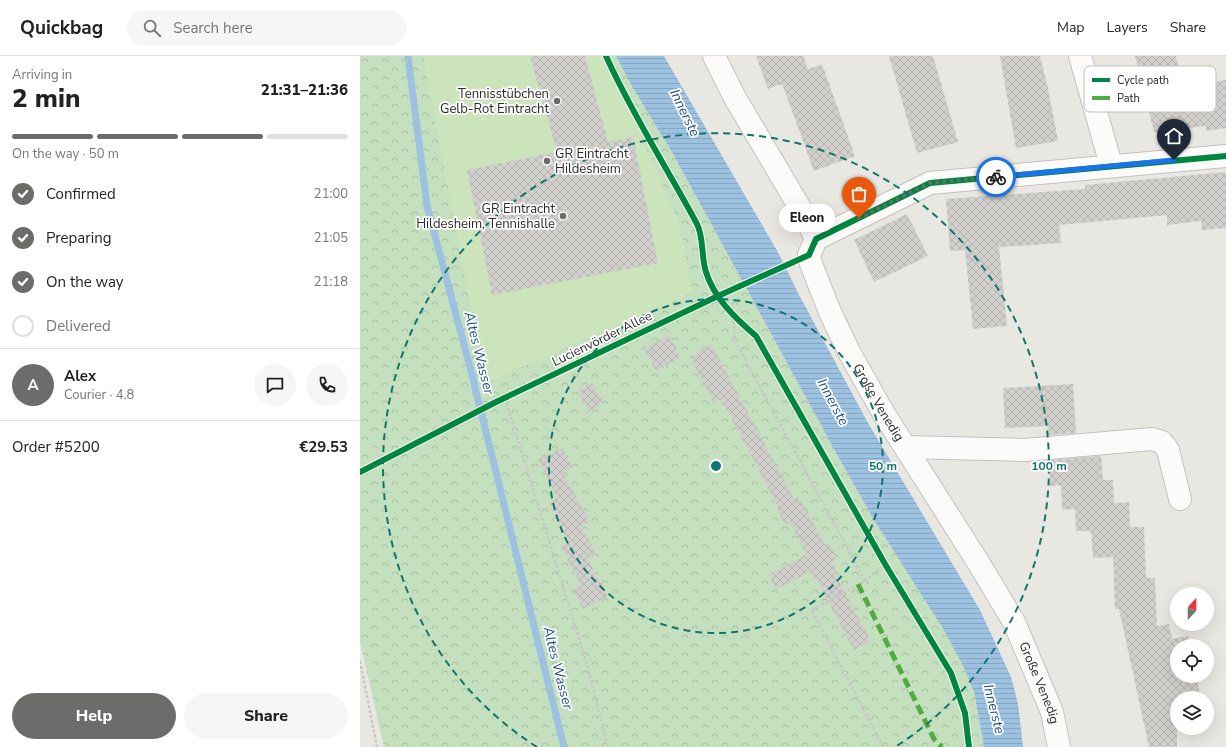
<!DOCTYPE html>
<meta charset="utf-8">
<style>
body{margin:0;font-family:"Nunito Sans",sans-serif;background:#f6f6f6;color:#222;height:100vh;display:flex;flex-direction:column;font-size:15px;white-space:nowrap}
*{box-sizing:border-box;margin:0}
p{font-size:13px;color:#767676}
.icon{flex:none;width:22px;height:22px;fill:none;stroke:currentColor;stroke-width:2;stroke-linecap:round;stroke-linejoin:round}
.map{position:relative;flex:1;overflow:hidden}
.sheet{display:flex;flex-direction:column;background:#fff;width:360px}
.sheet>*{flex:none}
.needle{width:26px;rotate:21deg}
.fabs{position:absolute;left:810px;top:531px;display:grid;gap:8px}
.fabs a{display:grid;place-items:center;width:44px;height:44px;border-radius:50%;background:#fff;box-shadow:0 4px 16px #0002;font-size:20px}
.pin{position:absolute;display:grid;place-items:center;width:34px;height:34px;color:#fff;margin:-41px -17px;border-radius:50% 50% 50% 0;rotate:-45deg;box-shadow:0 0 4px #0007}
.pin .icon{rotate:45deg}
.courier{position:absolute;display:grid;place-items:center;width:40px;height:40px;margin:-20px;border:3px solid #1a73e8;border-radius:50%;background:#fff;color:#222;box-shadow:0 1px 5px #0007}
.bubble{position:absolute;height:28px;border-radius:14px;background:#fff;box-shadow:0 4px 16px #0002;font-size:13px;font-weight:800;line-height:28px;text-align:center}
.overview em{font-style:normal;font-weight:800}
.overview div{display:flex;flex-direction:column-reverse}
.overview{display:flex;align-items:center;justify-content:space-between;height:68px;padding:0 12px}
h1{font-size:26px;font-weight:800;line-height:30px}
.bar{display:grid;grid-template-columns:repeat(4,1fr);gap:6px 4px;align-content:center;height:48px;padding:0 12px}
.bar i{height:5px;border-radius:3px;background:#e0e0e0}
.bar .selected{background:#6c6c6a}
.bar p{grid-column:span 4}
.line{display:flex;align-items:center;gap:10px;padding:0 12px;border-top:1px solid #e0e0e0}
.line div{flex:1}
.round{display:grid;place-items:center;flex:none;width:42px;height:42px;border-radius:21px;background:#f6f6f6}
ol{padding:0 12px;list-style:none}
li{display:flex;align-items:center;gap:12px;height:44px}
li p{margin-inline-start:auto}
li .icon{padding:4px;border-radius:50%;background:#6c6c6a;color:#fff;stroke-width:4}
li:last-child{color:#767676}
li i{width:22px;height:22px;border:2px solid #e0e0e0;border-radius:50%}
.button{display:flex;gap:8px;margin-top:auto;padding:8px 12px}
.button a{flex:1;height:46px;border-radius:24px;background:#6c6c6a;color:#fff;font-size:16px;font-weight:800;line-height:46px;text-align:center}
.button a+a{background:#f6f6f6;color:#222}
header{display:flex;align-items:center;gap:24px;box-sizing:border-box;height:56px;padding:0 20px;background:#fff;border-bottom:1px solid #e0e0e0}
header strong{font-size:19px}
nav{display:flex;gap:22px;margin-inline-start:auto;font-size:14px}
.search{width:280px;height:36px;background:#f6f6f6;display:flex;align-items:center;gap:10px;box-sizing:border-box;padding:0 14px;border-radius:22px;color:#767676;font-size:15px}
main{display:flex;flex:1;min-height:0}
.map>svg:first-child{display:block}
</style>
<header>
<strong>Quickbag</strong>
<div class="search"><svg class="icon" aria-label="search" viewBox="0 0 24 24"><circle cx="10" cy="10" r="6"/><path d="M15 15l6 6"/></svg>Search here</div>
<nav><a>Map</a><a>Layers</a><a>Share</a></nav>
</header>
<main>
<section class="sheet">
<div class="overview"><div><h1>2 min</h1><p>Arriving in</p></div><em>21:31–21:36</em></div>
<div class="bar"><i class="selected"></i><i class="selected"></i><i class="selected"></i><i></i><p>On the way · 50 m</p></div>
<ol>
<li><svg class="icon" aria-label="check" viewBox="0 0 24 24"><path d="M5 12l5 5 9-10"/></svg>Confirmed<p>21:00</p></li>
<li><svg class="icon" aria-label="check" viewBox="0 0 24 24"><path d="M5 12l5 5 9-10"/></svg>Preparing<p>21:05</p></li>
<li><svg class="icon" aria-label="check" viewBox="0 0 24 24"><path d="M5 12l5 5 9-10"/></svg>On the way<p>21:18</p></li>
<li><i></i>Delivered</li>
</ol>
<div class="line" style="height:72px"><b class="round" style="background:#6c6c6a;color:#fff">A</b><div><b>Alex</b><p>Courier · 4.8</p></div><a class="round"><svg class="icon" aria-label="chat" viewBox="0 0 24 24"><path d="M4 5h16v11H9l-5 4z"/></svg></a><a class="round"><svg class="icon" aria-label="phone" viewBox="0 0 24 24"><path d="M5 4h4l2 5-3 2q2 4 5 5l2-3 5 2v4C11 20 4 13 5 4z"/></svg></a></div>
<div class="line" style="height:52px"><div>Order #5200</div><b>€29.53</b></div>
<div class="button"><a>Help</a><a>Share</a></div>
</section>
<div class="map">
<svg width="866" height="691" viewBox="0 0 866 691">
<defs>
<pattern id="forest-crowns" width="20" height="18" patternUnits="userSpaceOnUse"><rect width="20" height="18" fill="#c5e0be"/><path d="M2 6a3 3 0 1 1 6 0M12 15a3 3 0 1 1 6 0" fill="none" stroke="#a9c0a3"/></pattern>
<pattern id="water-rules" width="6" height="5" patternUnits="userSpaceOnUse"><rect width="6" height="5" fill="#9dc1e1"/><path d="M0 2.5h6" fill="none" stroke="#87a6c1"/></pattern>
<pattern id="building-cross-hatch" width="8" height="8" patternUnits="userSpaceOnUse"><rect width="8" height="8" fill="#d1d0cc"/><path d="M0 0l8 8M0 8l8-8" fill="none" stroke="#b4b3af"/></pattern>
</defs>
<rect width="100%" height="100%" fill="#e8e7e1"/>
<path fill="url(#forest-crowns)" d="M0,0H256L273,32L313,98L480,404L514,464L585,576L604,612L614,636L624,691H24L0,586Z"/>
<path fill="#cce4bc" d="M63,0H246L321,172L332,237L125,327Z"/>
<path fill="url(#water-rules)" d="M256,0H304L419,198L438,237L508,367L620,554L651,621L658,648L663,691H624L614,636L604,612L585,576L514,464L480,404L313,98L273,32Z"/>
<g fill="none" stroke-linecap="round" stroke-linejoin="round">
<path stroke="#9dc1e1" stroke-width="7" d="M48,0L67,150L109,307L204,691"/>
</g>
<g fill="url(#building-cross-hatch)">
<path d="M170,0H225L248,86L273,81L298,207L132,239L107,114L197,96Z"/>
<path d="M396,0H443L448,13L462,8L495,100L454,115L422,28L408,33Z"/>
<path d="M529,0H573L598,86L557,97Z"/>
<path d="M640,0H680L688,32L698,85L656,92Z"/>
<path d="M775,0H816L821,22L829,20L833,28L866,24V72L846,75V70L794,76Z"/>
<path d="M866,116V172L842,174L841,165L807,169V159L699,169L701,187L639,191L647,270L613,273L605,194L590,195L586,143L725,133V129Z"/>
<path d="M547,158L568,200L514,226L494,184Z"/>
<path d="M309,279L321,301L296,315L284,293Z"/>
<path d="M352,289L434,443L439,441L465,489L469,487L477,503L472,505L477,514L474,516L511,585L494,594L457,524L455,525L450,516L416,533L409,519L447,498L430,466L425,469L417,453L419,452L361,343L354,347L330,301Z"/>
<path d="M232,327L244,347L229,356L218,335Z"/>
<path d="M713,328L716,377L688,379L687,370L645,372L643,332Z"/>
<path d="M202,392L213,411L203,417L230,466L221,470L236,497L227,502L248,540L223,553L213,533L221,529L201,490L209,486L189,447L198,442L178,404Z"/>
<path d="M741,400L743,424H753L754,447L769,446L770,471H784L786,522H795L797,570L809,568L812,583L828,580L830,590H817V620H836L841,642H817V691H789L759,553H755L753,501L733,502L731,475H716L715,453L702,454L701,429L690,430L689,404Z"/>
</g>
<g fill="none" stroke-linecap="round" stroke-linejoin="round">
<g stroke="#c2c2c1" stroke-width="24">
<g id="minor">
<path d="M354,0L375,42L446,162L456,183"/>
<path d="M720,0L751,109"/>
<path id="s1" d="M456,183L449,199L451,208L470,256L489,296L524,358L618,506L654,566L692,656L699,691"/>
<path d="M456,183L570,127L866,100"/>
<path d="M546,391L665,394L792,383L802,386L808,394L820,443"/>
</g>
</g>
<g stroke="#c8c8c7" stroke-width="2.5" stroke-dasharray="3 2" stroke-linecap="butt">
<path d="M373,260L375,285L505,525L452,554L523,691"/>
<path d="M145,342L227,609L248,691"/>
<path d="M505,525L525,508"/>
<path d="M0,605L17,691"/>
</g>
<use href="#minor" stroke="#fcfbfa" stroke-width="22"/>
<path stroke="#53ab44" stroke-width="5" stroke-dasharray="10 5" stroke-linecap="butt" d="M498,528L574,683L582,691"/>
<g stroke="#fff" stroke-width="8">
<g id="cycleway">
<path d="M246,0C272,58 307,112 337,168C344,182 341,201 346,216C354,242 375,262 396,280L525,508L591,617L605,657L609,691"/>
<path d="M0,416L136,346L358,240L449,199L456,183L570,127L866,100"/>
</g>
</g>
<use href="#cycleway" stroke="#00873e" stroke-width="6"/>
</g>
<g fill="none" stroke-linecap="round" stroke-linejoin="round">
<path stroke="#6c6c6a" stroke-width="4" stroke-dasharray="0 7.2" d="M499,162L570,127L636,121"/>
<path stroke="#1a73e8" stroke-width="5" d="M636,121L814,104"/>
</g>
<g fill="none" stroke="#0f766e" stroke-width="2" stroke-dasharray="7 5">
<circle cx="356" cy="410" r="167"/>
<path d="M177 691A333 333 0 1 1 535 691"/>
</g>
<g fill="#6c6c6a" stroke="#fff" stroke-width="1.5">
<circle cx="197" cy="45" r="4"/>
<circle cx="187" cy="105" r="4"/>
<circle cx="203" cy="160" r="4"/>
</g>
<g text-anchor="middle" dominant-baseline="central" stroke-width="3.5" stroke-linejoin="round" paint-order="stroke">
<g font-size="13" fill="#2a2a2a" stroke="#fff" text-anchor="end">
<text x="189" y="38">Tennisstübchen<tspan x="189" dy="15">Gelb-Rot Eintracht</tspan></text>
<text x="195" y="98" text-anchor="start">GR Eintracht<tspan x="195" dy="15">Hildesheim</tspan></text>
<text x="195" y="153">GR Eintracht<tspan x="195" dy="15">Hildesheim, Tennishalle</tspan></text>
</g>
<g font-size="13" fill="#2a2a2a" stroke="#fff">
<text transform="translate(242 283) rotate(-26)">Lucienvörder Allee</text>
<text stroke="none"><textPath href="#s1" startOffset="181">Große Venedig</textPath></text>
<text stroke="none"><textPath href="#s1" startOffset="505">Große Venedig</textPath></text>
</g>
<g font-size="14" font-style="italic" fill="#1d4e8c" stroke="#fff">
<text transform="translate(325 57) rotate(64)">Innerste</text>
<text transform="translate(119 297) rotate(76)">Altes Wasser</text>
<text transform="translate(473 346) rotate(62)">Innerste</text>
<text transform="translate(198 612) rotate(76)">Altes Wasser</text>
<text transform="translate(634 653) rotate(76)">Innerste</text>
</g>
</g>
<rect x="724" y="10" width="132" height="46" rx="6" fill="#fff" stroke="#bfbfbf" stroke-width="1"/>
<rect x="732" y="22" width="18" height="4" fill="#00873e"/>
<rect x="732" y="40" width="18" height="4" fill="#53ab44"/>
<g font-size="11" fill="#2a2a2a">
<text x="757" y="28">Cycle path</text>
<text x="757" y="46">Path</text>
</g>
<circle cx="356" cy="410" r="6" fill="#0f766e" stroke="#fff" stroke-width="2"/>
<g font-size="12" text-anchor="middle" font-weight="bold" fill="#0f766e" stroke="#fff" stroke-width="3.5" stroke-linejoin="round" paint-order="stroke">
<text x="523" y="414">50 m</text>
<text x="689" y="414">100 m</text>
</g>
</svg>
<div class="fabs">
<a><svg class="needle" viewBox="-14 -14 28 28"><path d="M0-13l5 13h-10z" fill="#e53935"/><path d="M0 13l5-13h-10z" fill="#767676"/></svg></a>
<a><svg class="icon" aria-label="locate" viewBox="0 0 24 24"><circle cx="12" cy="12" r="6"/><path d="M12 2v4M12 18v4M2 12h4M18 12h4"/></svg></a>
<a><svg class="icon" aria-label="layers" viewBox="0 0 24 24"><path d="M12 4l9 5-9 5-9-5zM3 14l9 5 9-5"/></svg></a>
</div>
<div class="pin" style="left:499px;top:162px;background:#ea580c"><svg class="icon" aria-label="bag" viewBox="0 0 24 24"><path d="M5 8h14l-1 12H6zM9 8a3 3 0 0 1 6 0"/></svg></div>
<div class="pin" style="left:814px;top:104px;background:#1f2937"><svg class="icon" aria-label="home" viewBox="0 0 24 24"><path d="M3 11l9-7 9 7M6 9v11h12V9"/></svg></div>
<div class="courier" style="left:636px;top:121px"><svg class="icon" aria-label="bike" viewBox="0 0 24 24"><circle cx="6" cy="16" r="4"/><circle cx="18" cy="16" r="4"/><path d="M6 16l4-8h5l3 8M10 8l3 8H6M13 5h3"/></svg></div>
<div class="bubble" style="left:419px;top:148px;width:56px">Eleon</div>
</div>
</main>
